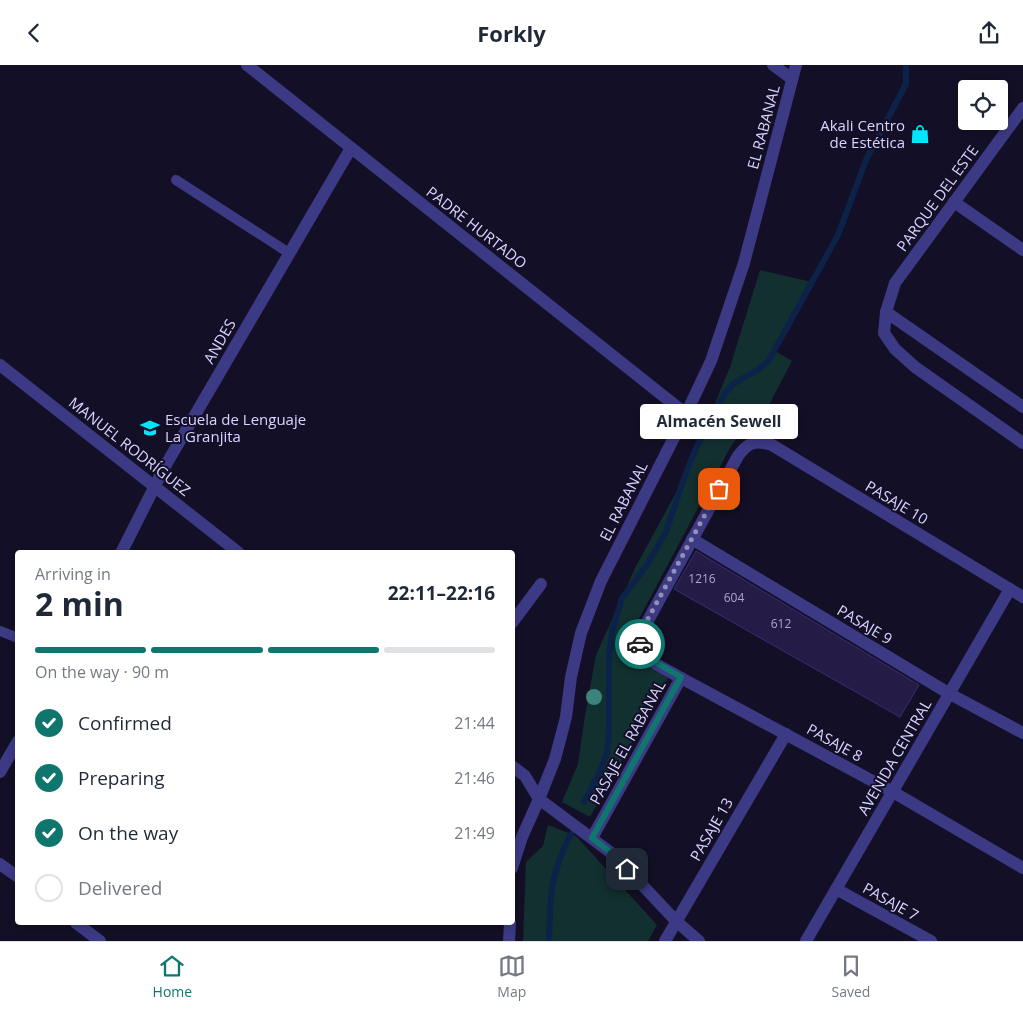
<!DOCTYPE html>
<meta charset="utf-8">
<style>
body{margin:0;font-family:"Open Sans",sans-serif;background:#f2f2f3;color:#1f2937;height:100vh;display:flex;flex-direction:column;font-size:19px;white-space:nowrap}
*{box-sizing:border-box;margin:0}
p{font-size:16px;color:#747a83}
.icon{flex:none;width:28px;height:28px;fill:none;stroke:currentColor;stroke-width:2;stroke-linecap:round;stroke-linejoin:round}
.map{position:relative;flex:1;overflow:hidden}
.side{position:absolute;left:15px;top:485px;width:500px;height:375px;display:flex;flex-direction:column;background:#fff;border-radius:5px;box-shadow:0 2px 8px #0003}
.side>*{flex:none}
.buttons{position:absolute;left:958px;top:15px;display:grid;gap:10px}
.buttons a{display:grid;place-items:center;width:50px;height:50px;border-radius:5px;background:#fff;box-shadow:0 2px 8px #0003;font-size:25px}
.pin{position:absolute;display:grid;place-items:center;width:42px;height:42px;color:#fff;margin:-21px;border-radius:10px;box-shadow:0 2px 8px #0006}
.courier{position:absolute;display:grid;place-items:center;width:50px;height:50px;margin:-25px;border:4px solid #0f766e;border-radius:50%;background:#fff;color:#222;box-shadow:0 1px 6px #0007}
.bubble{position:absolute;height:35px;border-radius:5px;background:#fff;box-shadow:0 2px 8px #0003;font-size:16px;font-weight:700;line-height:35px;text-align:center}
.head em{font-style:normal;font-weight:700}
.head div{display:flex;flex-direction:column-reverse}
.head{display:flex;align-items:center;justify-content:space-between;height:85px;padding:0 20px}
h1{font-size:32px;font-weight:700;line-height:38px}
.bar{display:grid;grid-template-columns:repeat(4,1fr);gap:8px 5px;align-content:center;height:60px;padding:0 20px}
.bar i{height:6px;border-radius:4px;background:#e0e1e3}
.bar .current{background:#0f766e}
.bar p{grid-column:span 4}
ol{padding:0 20px;list-style:none}
li{display:flex;align-items:center;gap:15px;height:55px}
li p{margin-inline-start:auto}
li .icon{padding:5px;border-radius:50%;background:#0f766e;color:#fff;stroke-width:4}
li:last-child{color:#747a83}
li i{width:28px;height:28px;border:2px solid #e0e1e3;border-radius:50%}
header{display:flex;justify-content:space-between;align-items:center;height:65px;padding:0 20px;background:#fff;font-size:22px;font-weight:700}
.menu{display:flex;justify-content:space-around;align-items:center;height:70px;border-top:1px solid #e0e1e3;background:#fff;font-size:14px;color:#747a83}
.menu a{display:grid;justify-items:center;gap:2px}
.menu .current{color:#0f766e}
.map>svg:first-child{display:block}
</style>
<header><svg class="icon" aria-label="back" viewBox="0 0 24 24"><path d="M15 5l-7 7 7 7"/></svg>Forkly<svg class="icon" aria-label="share" viewBox="0 0 24 24"><path d="M12 15V3M7 8l5-5 5 5M5 13v7h14v-7"/></svg></header>
<div class="map">
<svg width="1023" height="876" viewBox="0 0 1023 876">
<rect width="100%" height="100%" fill="#130f26"/>
<g fill="#12302f">
<path d="M760,205L812,217L775,286L792,296L758,361L742,366L730,383L633,565C633,597 643,598 668,613L590,752L562,737L578,699L585,650L596,590L635,503L684,413L730,302Z"/>
<path d="M548,760L576,771L657,860L648,876H523L526,797L543,781Z"/>
</g>
<g fill="none" stroke-linecap="round" stroke-linejoin="round">
<g stroke="#0c2248" stroke-width="6">
<path d="M584,737L601,704L607,688L609,666V590L612,566L622,533L647,500L666,467L684,413L696,383L725,328L733,319L759,304L769,295L838,170L866,95L906,19V0"/>
<path d="M549,876C550,832 550,809 571,769"/>
</g>
</g>
<path fill="#241b47" stroke="#3b2d73" d="M696,486L919,620L900,652L674,524Z"/>
<g fill="none" stroke-linecap="round" stroke-linejoin="round">
<path stroke="#2fb8b0" stroke-width="3" stroke-dasharray="2.5 4" stroke-linecap="butt" d="M701,355L736,370"/>
<g stroke="#3d3a85" stroke-width="10">
<path d="M176,115L289,188"/>
<path d="M0,566L18,573"/>
</g>
<g stroke="#3d3a85" stroke-width="12">
<path d="M247,0L686,349"/>
<path d="M773,0L792,14"/>
<path d="M1023,43L895,218L886,247L884,268L895,284L915,302L1023,378"/>
<path d="M954,137L1023,185"/>
<path d="M886,247L1023,342"/>
<path d="M0,300L239,488"/>
<path d="M692,474L950,629L1023,668"/>
<path d="M121,488L164,403L351,83"/>
<path d="M512,558L541,519"/>
<path d="M681,613L893,727L1023,803"/>
<path d="M512,701L525,711L539,734L614,790L676,856L699,876"/>
<path d="M0,707L18,676"/>
<path d="M592,773L681,613C658,599 632,594 645,561L738,391C748,377 756,375 772,380L1023,532"/>
<path d="M0,799L18,812"/>
<path d="M836,824L931,876"/>
<path d="M76,858L100,876"/>
<path d="M665,876L786,669"/>
<path d="M806,876L1010,524"/>
</g>
<g stroke="#3d3a85" stroke-width="12">
<path d="M512,803L522,772L539,734L555,694L566,652L571,612L581,568L601,516L686,349L711,296L744,198L796,0"/>
<path d="M509,876L510,858"/>
</g>
</g>
<circle fill="#3d827b" cx="594" cy="632" r="8"/>
<g fill="none" stroke-linecap="round" stroke-linejoin="round">
<path stroke="#948fb3" stroke-width="5" stroke-dasharray="0 9" d="M640,579L641,570L644,561L719,424"/>
<path stroke="#0f766e" stroke-width="6" d="M627,804L614,790L592,773L681,612L648,593L643,588L640,579"/>
</g>
<defs>
<g id="shop-bare" transform="scale(1.5)"><path d="M-5-2.5h2.3a2.7 3.5 0 0 1 5.4 0H5L5.5 6h-11ZM-1.5-2.5h3a1.5 2.3 0 0 0-3 0Z" fill="#00e5ff" stroke="#130f26" stroke-width="2.5" paint-order="stroke"/></g>
<g id="school-bare" transform="scale(1.5)"><path d="M0-5L7-2L0 1L-7-2ZM-4 1L0 2.5L4 1V4Q0 6-4 4Z" fill="#00e5ff" stroke="#130f26" stroke-width="2.5" paint-order="stroke"/></g>
</defs>
<g fill-rule="evenodd">
<use href="#shop-bare" x="920" y="69"/>
<use href="#school-bare" x="150" y="363"/>
</g>
<g text-anchor="middle" dominant-baseline="central" stroke-width="4" stroke-linejoin="round" paint-order="stroke">
<g font-size="12" fill="#aca6d1">
<text x="702" y="513">1216</text>
<text x="734" y="532">604</text>
<text x="781" y="558">612</text>
</g>
<g font-size="15" fill="#d9d4ff" stroke="#130f26" text-anchor="end">
<text x="905" y="60">Akali Centro<tspan x="905" dy="17">de Estética</tspan></text>
<text x="165" y="354" text-anchor="start">Escuela de Lenguaje<tspan x="165" dy="17">La Granjita</tspan></text>
</g>
<g font-size="15" fill="#d9d4ff" stroke="#130f26">
<text transform="translate(763 62) rotate(-75)">EL RABANAL</text>
<text transform="translate(937 133) rotate(-54)">PARQUE DEL ESTE</text>
<text transform="translate(477 162) rotate(38)">PADRE HURTADO</text>
<text transform="translate(219 276) rotate(-60)">ANDES</text>
<text transform="translate(130 381) rotate(38)">MANUEL RODRÍGUEZ</text>
<text transform="translate(623 436) rotate(-63)">EL RABANAL</text>
<text transform="translate(897 437) rotate(31)">PASAJE 10</text>
<text transform="translate(865 559) rotate(31)">PASAJE 9</text>
<text transform="translate(627 677) rotate(-61)">PASAJE EL RABANAL</text>
<text transform="translate(835 677) rotate(29)">PASAJE 8</text>
<text transform="translate(894 692) rotate(-60)">AVENIDA CENTRAL</text>
<text transform="translate(711 764) rotate(-60)">PASAJE 13</text>
<text transform="translate(891 836) rotate(29)">PASAJE 7</text>
</g>
</g>
</svg>
<div class="buttons">
<a><svg class="icon" aria-label="locate" viewBox="0 0 24 24"><circle cx="12" cy="12" r="6"/><path d="M12 2v4M12 18v4M2 12h4M18 12h4"/></svg></a>
</div>
<div class="pin" style="left:719px;top:424px;background:#ea580c"><svg class="icon" aria-label="bag" viewBox="0 0 24 24"><path d="M5 8h14l-1 12H6zM9 8a3 3 0 0 1 6 0"/></svg></div>
<div class="pin" style="left:627px;top:804px;background:#1f2937"><svg class="icon" aria-label="home" viewBox="0 0 24 24"><path d="M3 11l9-7 9 7M6 9v11h12V9"/></svg></div>
<div class="courier" style="left:640px;top:579px"><svg class="icon" aria-label="car" viewBox="0 0 24 24"><path d="M5 17H2v-5l4-1 3-4h7l3 4 3 1v5h-3M9 17h6M6 11h13"/><circle cx="7" cy="17" r="2"/><circle cx="17" cy="17" r="2"/></svg></div>
<div class="bubble" style="left:640px;top:339px;width:158px">Almacén Sewell</div>
<section class="side">
<div class="head"><div><h1>2 min</h1><p>Arriving in</p></div><em>22:11–22:16</em></div>
<div class="bar"><i class="current"></i><i class="current"></i><i class="current"></i><i></i><p>On the way · 90 m</p></div>
<ol>
<li><svg class="icon" aria-label="check" viewBox="0 0 24 24"><path d="M5 12l5 5 9-10"/></svg>Confirmed<p>21:44</p></li>
<li><svg class="icon" aria-label="check" viewBox="0 0 24 24"><path d="M5 12l5 5 9-10"/></svg>Preparing<p>21:46</p></li>
<li><svg class="icon" aria-label="check" viewBox="0 0 24 24"><path d="M5 12l5 5 9-10"/></svg>On the way<p>21:49</p></li>
<li><i></i>Delivered</li>
</ol>
</section>
</div>
<nav class="menu">
<a class="current"><svg class="icon" aria-label="home" viewBox="0 0 24 24"><path d="M3 11l9-7 9 7M6 9v11h12V9"/></svg>Home</a>
<a><svg class="icon" aria-label="map" viewBox="0 0 24 24"><path d="M3 6l6-2 6 2 6-2v14l-6 2-6-2-6 2zM9 4v14M15 6v14"/></svg>Map</a>
<a><svg class="icon" aria-label="saved" viewBox="0 0 24 24"><path d="M7 4h10v16l-5-4-5 4z"/></svg>Saved</a>
</nav>
